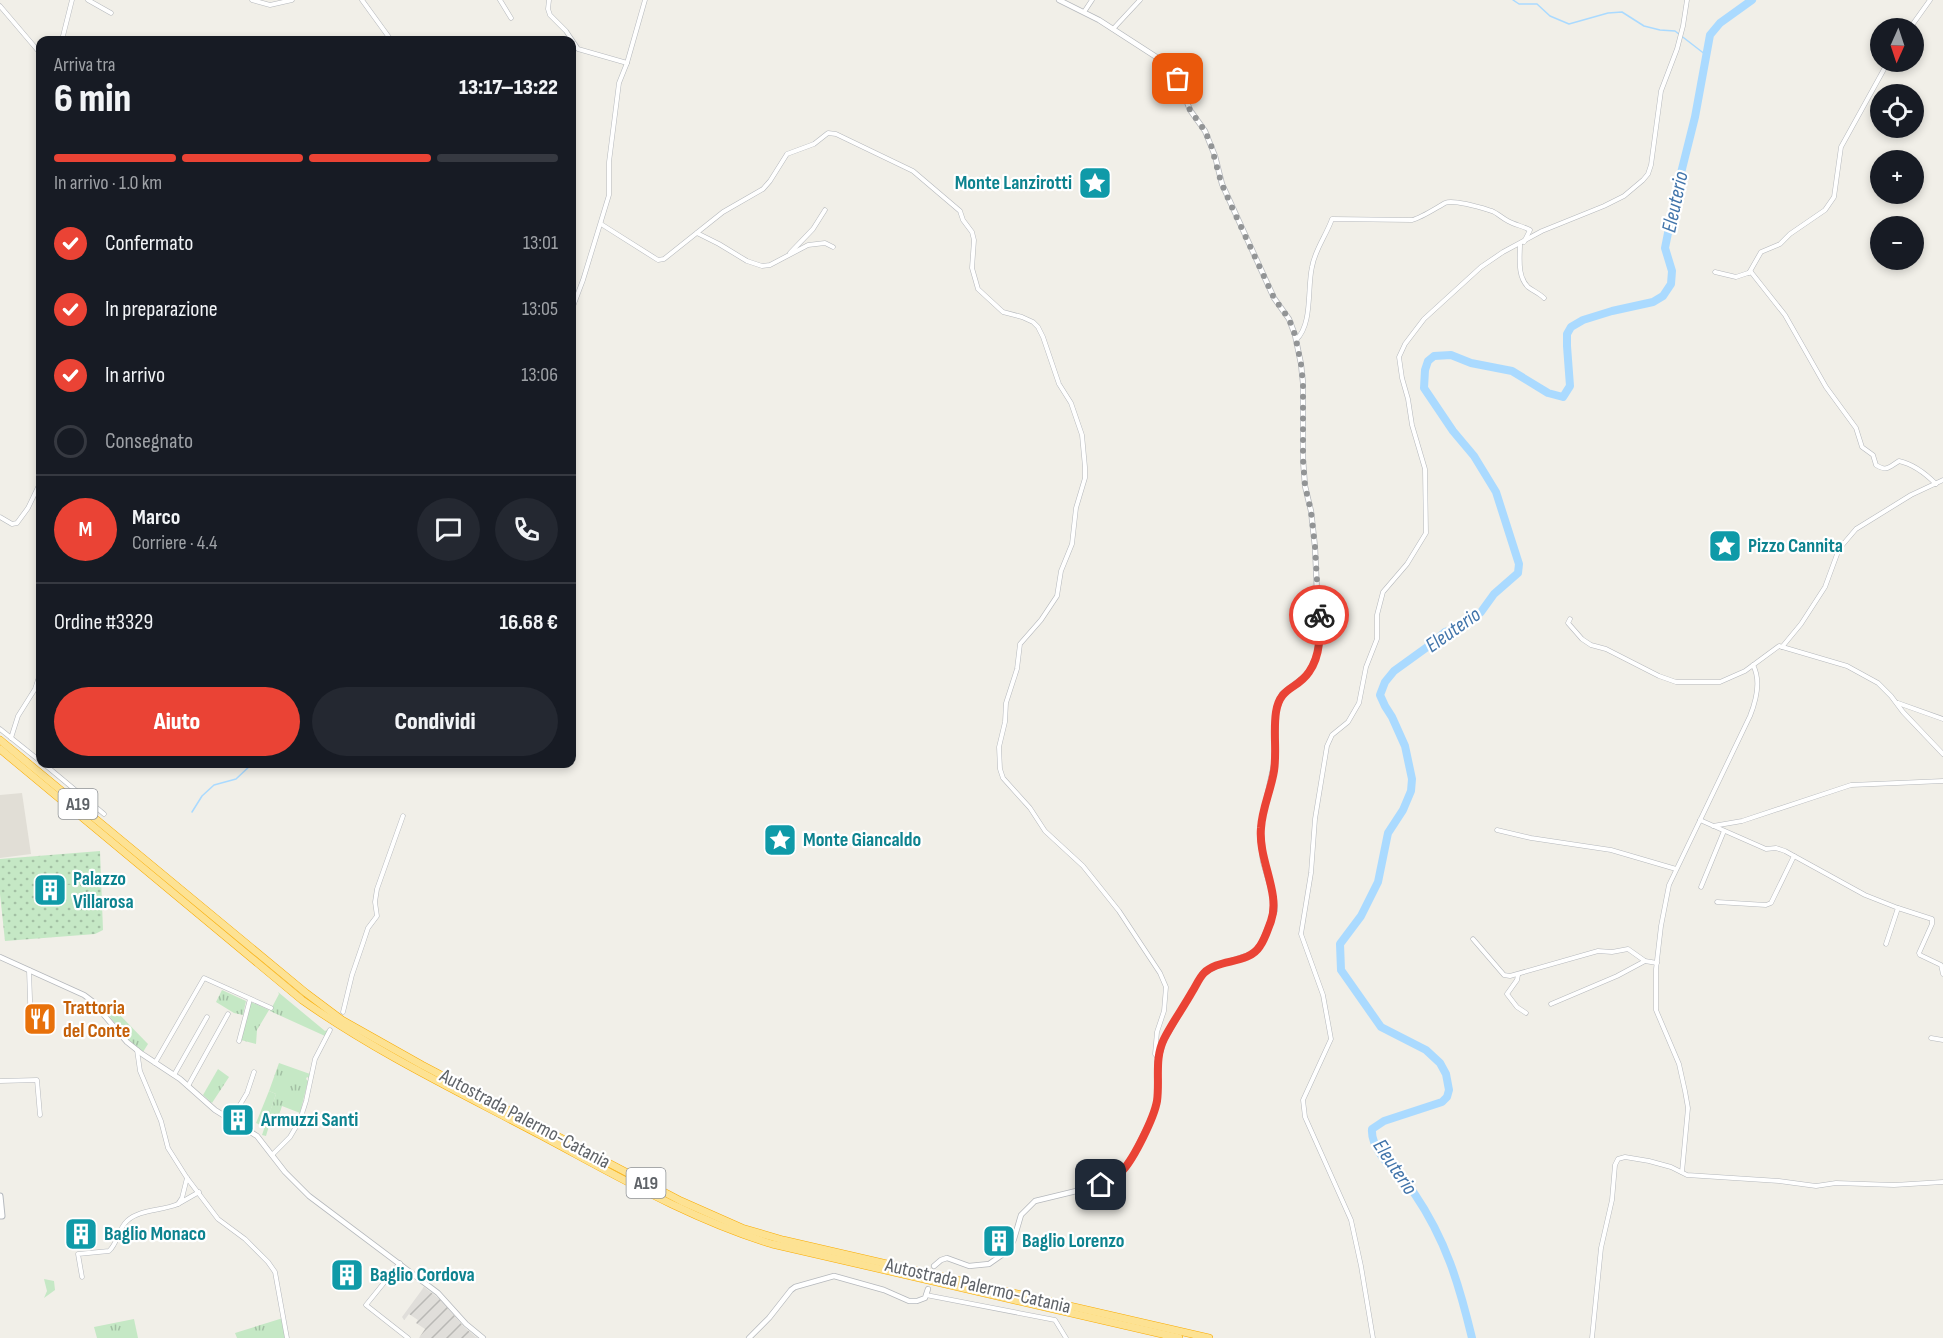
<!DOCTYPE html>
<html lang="it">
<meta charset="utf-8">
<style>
body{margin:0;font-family:"Sofia Sans Condensed",sans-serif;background:#242831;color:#f1f3f6;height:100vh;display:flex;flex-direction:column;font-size:22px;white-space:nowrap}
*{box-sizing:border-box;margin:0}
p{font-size:20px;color:#9ea1a6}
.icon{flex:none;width:33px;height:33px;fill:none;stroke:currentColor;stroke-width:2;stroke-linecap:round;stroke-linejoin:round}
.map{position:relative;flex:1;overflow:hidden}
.drawer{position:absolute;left:36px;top:36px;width:540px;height:732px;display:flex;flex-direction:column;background:#171b24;border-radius:12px;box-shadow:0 3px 9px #0003}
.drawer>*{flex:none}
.needle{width:39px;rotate:183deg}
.buttons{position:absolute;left:1870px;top:18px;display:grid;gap:12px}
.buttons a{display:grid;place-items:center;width:54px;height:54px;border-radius:50%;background:#171b24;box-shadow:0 3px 9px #0003;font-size:30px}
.pin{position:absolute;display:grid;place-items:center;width:51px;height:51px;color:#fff;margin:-26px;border-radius:12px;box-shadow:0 3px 9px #0006}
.courier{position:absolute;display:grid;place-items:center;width:60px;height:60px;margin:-30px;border:4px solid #ea4335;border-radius:50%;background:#fff;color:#222;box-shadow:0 2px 8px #0007}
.summary em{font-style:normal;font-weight:800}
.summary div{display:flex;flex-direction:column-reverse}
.summary{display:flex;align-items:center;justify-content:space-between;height:102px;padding:0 18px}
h1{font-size:39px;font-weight:800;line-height:45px}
.bar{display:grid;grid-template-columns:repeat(4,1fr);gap:9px 6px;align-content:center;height:72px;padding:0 18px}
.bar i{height:8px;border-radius:4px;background:#363941}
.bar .active{background:#ea4335}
.bar p{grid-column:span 4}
.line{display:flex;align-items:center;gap:15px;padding:0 18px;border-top:2px solid #363941}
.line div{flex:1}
.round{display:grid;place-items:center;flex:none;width:63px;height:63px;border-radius:32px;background:#242831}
ol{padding:0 18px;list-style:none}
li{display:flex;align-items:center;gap:18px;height:66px}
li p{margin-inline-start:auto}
li .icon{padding:6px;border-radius:50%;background:#ea4335;color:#fff;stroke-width:4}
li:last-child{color:#9ea1a6}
li i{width:33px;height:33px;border:3px solid #363941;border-radius:50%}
.button{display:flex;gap:12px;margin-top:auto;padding:12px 18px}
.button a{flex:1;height:69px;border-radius:36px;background:#ea4335;color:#fff;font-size:24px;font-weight:800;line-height:69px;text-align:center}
.button a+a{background:#242831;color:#f1f3f6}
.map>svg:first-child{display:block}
</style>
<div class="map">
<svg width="1943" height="1338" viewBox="0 0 1943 1338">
<defs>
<pattern id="industrial-furrows" width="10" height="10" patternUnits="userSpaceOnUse" patternTransform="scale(1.5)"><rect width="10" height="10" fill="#e0deda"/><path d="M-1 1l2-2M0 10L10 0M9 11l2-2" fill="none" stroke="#b9b8b5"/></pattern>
<pattern id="grass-tufts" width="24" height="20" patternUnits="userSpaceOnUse" patternTransform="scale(1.5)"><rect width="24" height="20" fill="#c5e8c5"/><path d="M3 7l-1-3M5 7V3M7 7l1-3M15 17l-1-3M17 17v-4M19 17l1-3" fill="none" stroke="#a3c0a4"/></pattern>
<pattern id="wetland-marsh" width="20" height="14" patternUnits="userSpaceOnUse" patternTransform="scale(1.5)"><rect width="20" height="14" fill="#c5e8c5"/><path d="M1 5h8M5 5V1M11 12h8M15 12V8" fill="none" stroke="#a3c0a4"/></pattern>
<pattern id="park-dots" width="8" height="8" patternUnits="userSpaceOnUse" patternTransform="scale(1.5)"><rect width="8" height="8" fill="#c5e8c5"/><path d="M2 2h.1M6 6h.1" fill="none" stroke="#a3c0a4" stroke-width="1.8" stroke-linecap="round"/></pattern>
</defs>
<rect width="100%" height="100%" fill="#f1efe8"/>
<path fill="url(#industrial-furrows)" d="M424,1287L441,1300L463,1326L477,1338H419L425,1329L416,1323L418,1320L409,1314L404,1320L402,1317Z"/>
<path fill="#e1ded6" d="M22,793L31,854L0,858V795Z"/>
<g fill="url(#grass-tufts)">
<path d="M222,990L246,1001L243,1015L234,1013L216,1002Z"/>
<path d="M278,992L325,1031L329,1029L325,1036L270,1011L279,994Z"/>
<path d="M251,1002L269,1010L257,1030L256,1044L241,1040Z"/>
<path d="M116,1011L148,1044L143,1052L127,1039L107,1013Z"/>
<path d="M279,1063L310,1074L309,1078L307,1077L306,1079L308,1081L300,1113L282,1106L277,1121L271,1119L266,1136L262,1135L276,1094L269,1091Z"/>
<path d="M218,1069L229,1077L212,1103L203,1095Z"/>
<path d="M283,1318L287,1338H237L235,1333Z"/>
<path d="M134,1319L138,1338H97L94,1327Z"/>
</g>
<path fill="url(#wetland-marsh)" d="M44,1279L54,1281L55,1290L44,1298L47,1291Z"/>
<path fill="url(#park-dots)" d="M100,851L103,930L95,934L5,941L0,894V859Z"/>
<g fill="#c5e8c5">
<path d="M80,884L81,900L73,904L67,903L66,885Z"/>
<path d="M269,1091L276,1094L265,1127L256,1123Z"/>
</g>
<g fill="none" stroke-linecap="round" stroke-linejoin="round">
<g stroke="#aadaff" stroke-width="1.5">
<path d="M1513,0L1519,4H1537L1550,16L1569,24L1608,13L1622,12L1644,26L1660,30L1675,31L1706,55"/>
<path d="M192,812L202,796L214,785L236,779L252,764"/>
</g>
<path stroke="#aadaff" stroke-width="8" d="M1472,1338C1459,1284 1446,1240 1414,1193C1401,1176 1370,1152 1372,1129L1384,1121L1442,1102L1447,1097L1449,1090L1446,1074L1440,1063L1426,1050L1381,1027L1341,970L1340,944L1361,916L1378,882L1388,833L1403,810L1411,791L1412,779L1405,746L1392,717L1385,706L1380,695L1385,682L1394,671L1430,645L1445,632L1464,625L1481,612L1494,594L1518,573L1519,564L1496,492L1474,456L1453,431L1424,388L1425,370L1428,361L1434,356L1451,355L1471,363L1512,371L1548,393L1563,397L1570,386L1567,346V334L1571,327L1583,320L1612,311L1653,302L1663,296L1671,284L1672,271L1665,248L1676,193L1695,117L1710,35L1720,23L1752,0"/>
<g stroke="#b5b8bc" stroke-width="5">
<g id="minor">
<path d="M88,0L111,13"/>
<path d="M252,0L270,5L292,0"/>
<path d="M362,0L391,40"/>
<path d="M500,0L511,18"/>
<path d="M549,0L548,9L550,15L566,31L578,49L627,63"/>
<path d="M0,6L40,53"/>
<path d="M1084,12L1092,0"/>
<path d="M1910,28L1930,0"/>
<path d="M1113,29L1140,0"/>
<path d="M62,40L72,0"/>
<path d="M601,224L658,260L664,259L723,212L763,189L770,181L787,154L814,144L828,133L836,134L913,171L960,211L963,220L972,232L974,240L972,268L978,289L1003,312L1022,317L1033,322L1038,327L1043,337L1059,384L1071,403L1082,435L1085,467V478L1076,508L1072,544L1061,571L1057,596L1041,620L1020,644L1017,669L1006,703L1005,722L999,747L1000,769L1003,778L1030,808L1045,831L1083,866L1119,911L1160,973L1166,987L1164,1011L1157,1032L1155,1054L1158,1058"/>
<path d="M697,233L719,244L747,261L762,266L770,265L808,245L825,243L833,247"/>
<path d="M1520,244C1520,258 1517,276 1528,287C1533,291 1539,293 1544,298"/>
<path d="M790,253L813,229L825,210"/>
<path d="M1715,272L1736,277L1751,272L1785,315L1826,387L1856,428L1862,447L1873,455L1876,465C1887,472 1889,467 1899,461C1913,464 1925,473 1936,484"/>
<path d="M1749,273L1761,252L1780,244L1790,234L1825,210L1834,197L1841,147L1888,62"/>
<path d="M572,309L583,280L609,195V162L619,83L627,63L645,0"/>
<path d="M1296,340C1313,324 1307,288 1312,267C1315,249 1326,236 1332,219L1412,220C1421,218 1436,208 1445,203C1454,199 1482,208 1492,211C1497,213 1502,218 1508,221C1515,225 1523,226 1530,230L1524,242"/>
<path d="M0,517L12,524L17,523L28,508L40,483"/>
<path d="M1570,619L1568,623L1582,639L1591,645L1606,649L1659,676L1676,682H1720L1745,671L1779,646L1847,666L1878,683L1891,696L1903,712L1943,754"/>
<path d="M1782,647L1801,624L1825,587L1839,549L1856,529L1911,495L1943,480"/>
<path d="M1898,703L1943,719"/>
<path d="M0,729L40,761"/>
<path d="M11,738L18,716L35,689L40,674"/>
<path d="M44,764L104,814"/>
<path d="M1700,820L1766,849L1776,848L1785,851L1865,895L1898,908L1932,919V924L1919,953L1920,955L1941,965L1943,974"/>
<path d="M1713,826L1742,821L1851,785L1943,781"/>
<path d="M1497,830L1531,838L1611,850L1676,869"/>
<path d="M1701,887L1724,831"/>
<path d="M1717,902L1766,905L1771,903L1794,856"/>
<path d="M1473,939L1504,975L1510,976L1598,951L1612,952L1628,949L1645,961L1657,963"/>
<path d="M1886,944L1898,908"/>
<path d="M29,970L31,1028"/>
<path d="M1518,975L1517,980L1507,994L1517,1007L1526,1013"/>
<path d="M1551,1004L1617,976L1645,961"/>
<path d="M343,1012L352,975L363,943L368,928L377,916L375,902L377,889L403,816"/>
<path d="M1931,1038L1943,1040"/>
<path d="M239,1041L250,999"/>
<path d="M137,1050L140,1071L161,1121L168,1148L187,1178L218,1219L245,1239L268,1262L275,1272L287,1338"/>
<path d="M155,1063L204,978L271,1008"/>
<path d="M174,1075L207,1017"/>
<path d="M0,1081L37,1080L40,1115"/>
<path d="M188,1086L228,1014"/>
<path d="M231,1120L247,1093L254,1072"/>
<path d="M272,1155L290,1137L300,1120L306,1101L315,1059L330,1030"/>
<path d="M1682,1172L1688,1108L1685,1091L1679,1064L1656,1010V969L1661,926L1669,885L1750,716C1756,701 1761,680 1753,665"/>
<path d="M187,1178L182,1198L178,1204L199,1192"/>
<path d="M400,1263L366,1305L408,1338"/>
<path d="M82,1277L78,1254L109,1251C118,1243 118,1229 127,1221C139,1209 162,1211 178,1204"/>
<path d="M926,1295L1055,1320L1066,1338"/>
<path d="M1373,1338L1361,1266L1351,1220L1305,1117L1303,1100L1331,1039L1323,995L1301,934L1311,873L1315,819L1327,746L1332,735L1348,722L1359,703L1366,667L1377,639V615L1383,592L1407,564L1426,533L1425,469L1412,425L1408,399L1402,378L1399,357L1405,344L1424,319L1481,267L1503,252L1542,231L1604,206L1624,196L1643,180L1648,174L1651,165L1661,91L1677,49L1683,26L1687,0"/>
<path d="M1592,1338L1601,1248L1612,1200L1615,1165L1618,1159L1625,1157L1649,1161L1671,1167L1687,1175L1779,1181L1816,1186L1836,1183L1894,1185L1943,1182"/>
</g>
</g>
<g stroke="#b5b8bc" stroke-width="6">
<g id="tertiary">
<path d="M0,957L84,995L92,1001L127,1042L142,1054L180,1079L215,1110L257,1136L285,1172L309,1196L438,1293L466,1324L483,1338"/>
<path d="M934,1266L941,1260L947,1258L969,1266L989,1264L1009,1250L1014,1239L1021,1215L1035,1201L1101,1185L1113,1179L1123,1170L1132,1158L1152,1117L1157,1102V1063L1164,1040L1203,973L1221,964L1252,954L1260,947L1275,910L1274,899L1263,861L1260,829L1275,760L1276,712L1282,694L1309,673L1318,651L1319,638L1315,547L1311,511L1305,486L1303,459V383L1301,364L1295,335L1289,319L1274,298L1222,184L1215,156L1205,131L1190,110L1178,79L1172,69L1164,62L1099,20L1059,0"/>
<path d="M749,1338L769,1318L791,1290L795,1287L834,1276L884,1290L909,1301H917L925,1298L928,1289"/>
</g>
</g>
<g stroke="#b6babf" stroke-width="7">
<path id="secondary" d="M0,1196L2,1216H0"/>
</g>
<g stroke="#f9ab00" stroke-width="8">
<g id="motorway">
<path d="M0,740L306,993L342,1020L422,1065L681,1201L742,1228L783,1240L1209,1338"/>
<path d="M0,749L302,1000C377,1053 461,1093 542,1136C617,1176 690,1219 772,1244L1179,1338"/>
</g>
</g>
<use href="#minor" stroke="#fff" stroke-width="4"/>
<use href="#tertiary" stroke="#fff" stroke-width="4.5"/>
<use href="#secondary" stroke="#fff" stroke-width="5"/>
<use href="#motorway" stroke="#fde293" stroke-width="7"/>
</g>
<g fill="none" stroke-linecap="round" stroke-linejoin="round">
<path stroke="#929495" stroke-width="6" stroke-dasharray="0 10.8" d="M1178,79L1190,110L1205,131L1211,145L1221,182L1230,203L1274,298L1289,319L1295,335L1301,364L1303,383V459L1305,486L1311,511L1315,547L1319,615"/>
<path stroke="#ea4335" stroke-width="8" d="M1101,1185C1109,1181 1117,1177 1123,1170C1134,1158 1154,1118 1157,1101C1160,1080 1154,1059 1164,1039C1172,1023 1183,1008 1192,992C1196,986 1199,978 1204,973C1219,958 1248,965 1260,946C1265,939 1268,929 1271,921C1281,893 1258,860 1261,828C1262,809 1271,790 1274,771C1277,751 1273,732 1276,712C1280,686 1297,690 1309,672C1321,655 1320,634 1319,615"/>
</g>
<defs>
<g id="sight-square" transform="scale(1.725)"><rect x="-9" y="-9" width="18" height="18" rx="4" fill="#0f9aa8" stroke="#fff"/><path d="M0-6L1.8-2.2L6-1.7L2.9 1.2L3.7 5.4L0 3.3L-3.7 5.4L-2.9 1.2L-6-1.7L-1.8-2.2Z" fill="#fff"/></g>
<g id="building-square" transform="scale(1.725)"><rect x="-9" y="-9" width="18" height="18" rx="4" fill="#0f9aa8" stroke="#fff"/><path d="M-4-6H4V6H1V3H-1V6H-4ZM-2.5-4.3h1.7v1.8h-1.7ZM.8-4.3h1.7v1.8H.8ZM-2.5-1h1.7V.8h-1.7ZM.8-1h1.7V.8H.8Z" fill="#fff"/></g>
<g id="restaurant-square" transform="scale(1.725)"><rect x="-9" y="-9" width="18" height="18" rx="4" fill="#e8710a" stroke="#fff"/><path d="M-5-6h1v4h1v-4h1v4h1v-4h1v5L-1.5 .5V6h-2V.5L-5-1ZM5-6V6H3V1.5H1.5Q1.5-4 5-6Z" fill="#fff"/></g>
</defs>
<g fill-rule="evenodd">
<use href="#sight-square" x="1095" y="183"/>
<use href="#sight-square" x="1725" y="546"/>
<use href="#sight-square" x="780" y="840"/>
<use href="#building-square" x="50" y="890"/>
<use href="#restaurant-square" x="40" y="1019"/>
<use href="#building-square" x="238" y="1120"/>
<use href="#building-square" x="81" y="1234"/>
<use href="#building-square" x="999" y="1241"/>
<use href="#building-square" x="347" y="1275"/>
</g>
<g text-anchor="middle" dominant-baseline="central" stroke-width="4.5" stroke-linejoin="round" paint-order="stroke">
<g fill="#fff" stroke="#8f9295" stroke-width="1.5">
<rect x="58.5" y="789" width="39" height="30" rx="4.5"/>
<rect x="626.5" y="1168" width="39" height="30" rx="4.5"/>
</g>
<g font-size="18" font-weight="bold" fill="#5f6368">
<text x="78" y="804">A19</text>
<text x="646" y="1183">A19</text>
</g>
<g font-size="20" font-weight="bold" fill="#0d838f" stroke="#fff" text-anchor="start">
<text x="1072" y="183" text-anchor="end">Monte Lanzirotti</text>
<text x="1748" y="546">Pizzo Cannita</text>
<text x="803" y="840">Monte Giancaldo</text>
<text x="73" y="879">Palazzo<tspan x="73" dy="23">Villarosa</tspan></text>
<text x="261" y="1120">Armuzzi Santi</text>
<text x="104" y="1234">Baglio Monaco</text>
<text x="1022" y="1241">Baglio Lorenzo</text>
<text x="370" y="1275">Baglio Cordova</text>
</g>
<g font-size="20" font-weight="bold" fill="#c56008" stroke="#fff" text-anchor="start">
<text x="63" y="1008">Trattoria<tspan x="63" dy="23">del Conte</tspan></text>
</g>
<g font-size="20" fill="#5f6368" stroke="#fff">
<text transform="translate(525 1119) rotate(28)">Autostrada Palermo-Catania</text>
<text transform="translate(978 1286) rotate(13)">Autostrada Palermo-Catania</text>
</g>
<g font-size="21" font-style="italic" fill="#4174aa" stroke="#fff">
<text transform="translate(1675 202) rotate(-78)">Eleuterio</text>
<text transform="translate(1453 630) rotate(-35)">Eleuterio</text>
<text transform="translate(1395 1167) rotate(56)">Eleuterio</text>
</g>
</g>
</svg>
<div class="buttons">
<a><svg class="needle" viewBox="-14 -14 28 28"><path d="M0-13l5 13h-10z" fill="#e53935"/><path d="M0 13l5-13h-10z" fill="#9ea1a6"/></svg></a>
<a><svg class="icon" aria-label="locate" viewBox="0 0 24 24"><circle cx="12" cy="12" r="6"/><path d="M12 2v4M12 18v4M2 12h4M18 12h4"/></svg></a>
<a>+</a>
<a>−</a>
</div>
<div class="pin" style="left:1178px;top:79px;background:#ea580c"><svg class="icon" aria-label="bag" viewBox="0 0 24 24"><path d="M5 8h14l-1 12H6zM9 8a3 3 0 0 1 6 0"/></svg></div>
<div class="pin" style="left:1101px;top:1185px;background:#1f2937"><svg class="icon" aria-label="home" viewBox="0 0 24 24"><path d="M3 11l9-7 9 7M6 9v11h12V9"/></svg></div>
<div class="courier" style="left:1319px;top:615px"><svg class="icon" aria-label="bike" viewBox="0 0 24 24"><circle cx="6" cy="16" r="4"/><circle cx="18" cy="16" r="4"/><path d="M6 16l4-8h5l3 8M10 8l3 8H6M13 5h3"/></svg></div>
<section class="drawer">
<div class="summary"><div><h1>6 min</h1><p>Arriva tra</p></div><em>13:17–13:22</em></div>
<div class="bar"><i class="active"></i><i class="active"></i><i class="active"></i><i></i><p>In arrivo · 1.0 km</p></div>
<ol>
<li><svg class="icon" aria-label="check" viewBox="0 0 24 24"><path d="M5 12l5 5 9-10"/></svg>Confermato<p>13:01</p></li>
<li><svg class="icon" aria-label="check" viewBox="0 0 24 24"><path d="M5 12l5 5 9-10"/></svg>In preparazione<p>13:05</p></li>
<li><svg class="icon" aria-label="check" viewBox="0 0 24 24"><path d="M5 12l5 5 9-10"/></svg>In arrivo<p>13:06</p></li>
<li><i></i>Consegnato</li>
</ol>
<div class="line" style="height:108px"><b class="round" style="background:#ea4335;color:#fff">M</b><div><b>Marco</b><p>Corriere · 4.4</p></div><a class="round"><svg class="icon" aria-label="chat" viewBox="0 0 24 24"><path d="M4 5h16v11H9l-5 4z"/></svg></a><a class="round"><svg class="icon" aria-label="phone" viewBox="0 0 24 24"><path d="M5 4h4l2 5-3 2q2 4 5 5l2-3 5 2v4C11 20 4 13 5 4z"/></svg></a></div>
<div class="line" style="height:78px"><div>Ordine #3329</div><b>16.68 €</b></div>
<div class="button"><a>Aiuto</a><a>Condividi</a></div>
</section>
</div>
